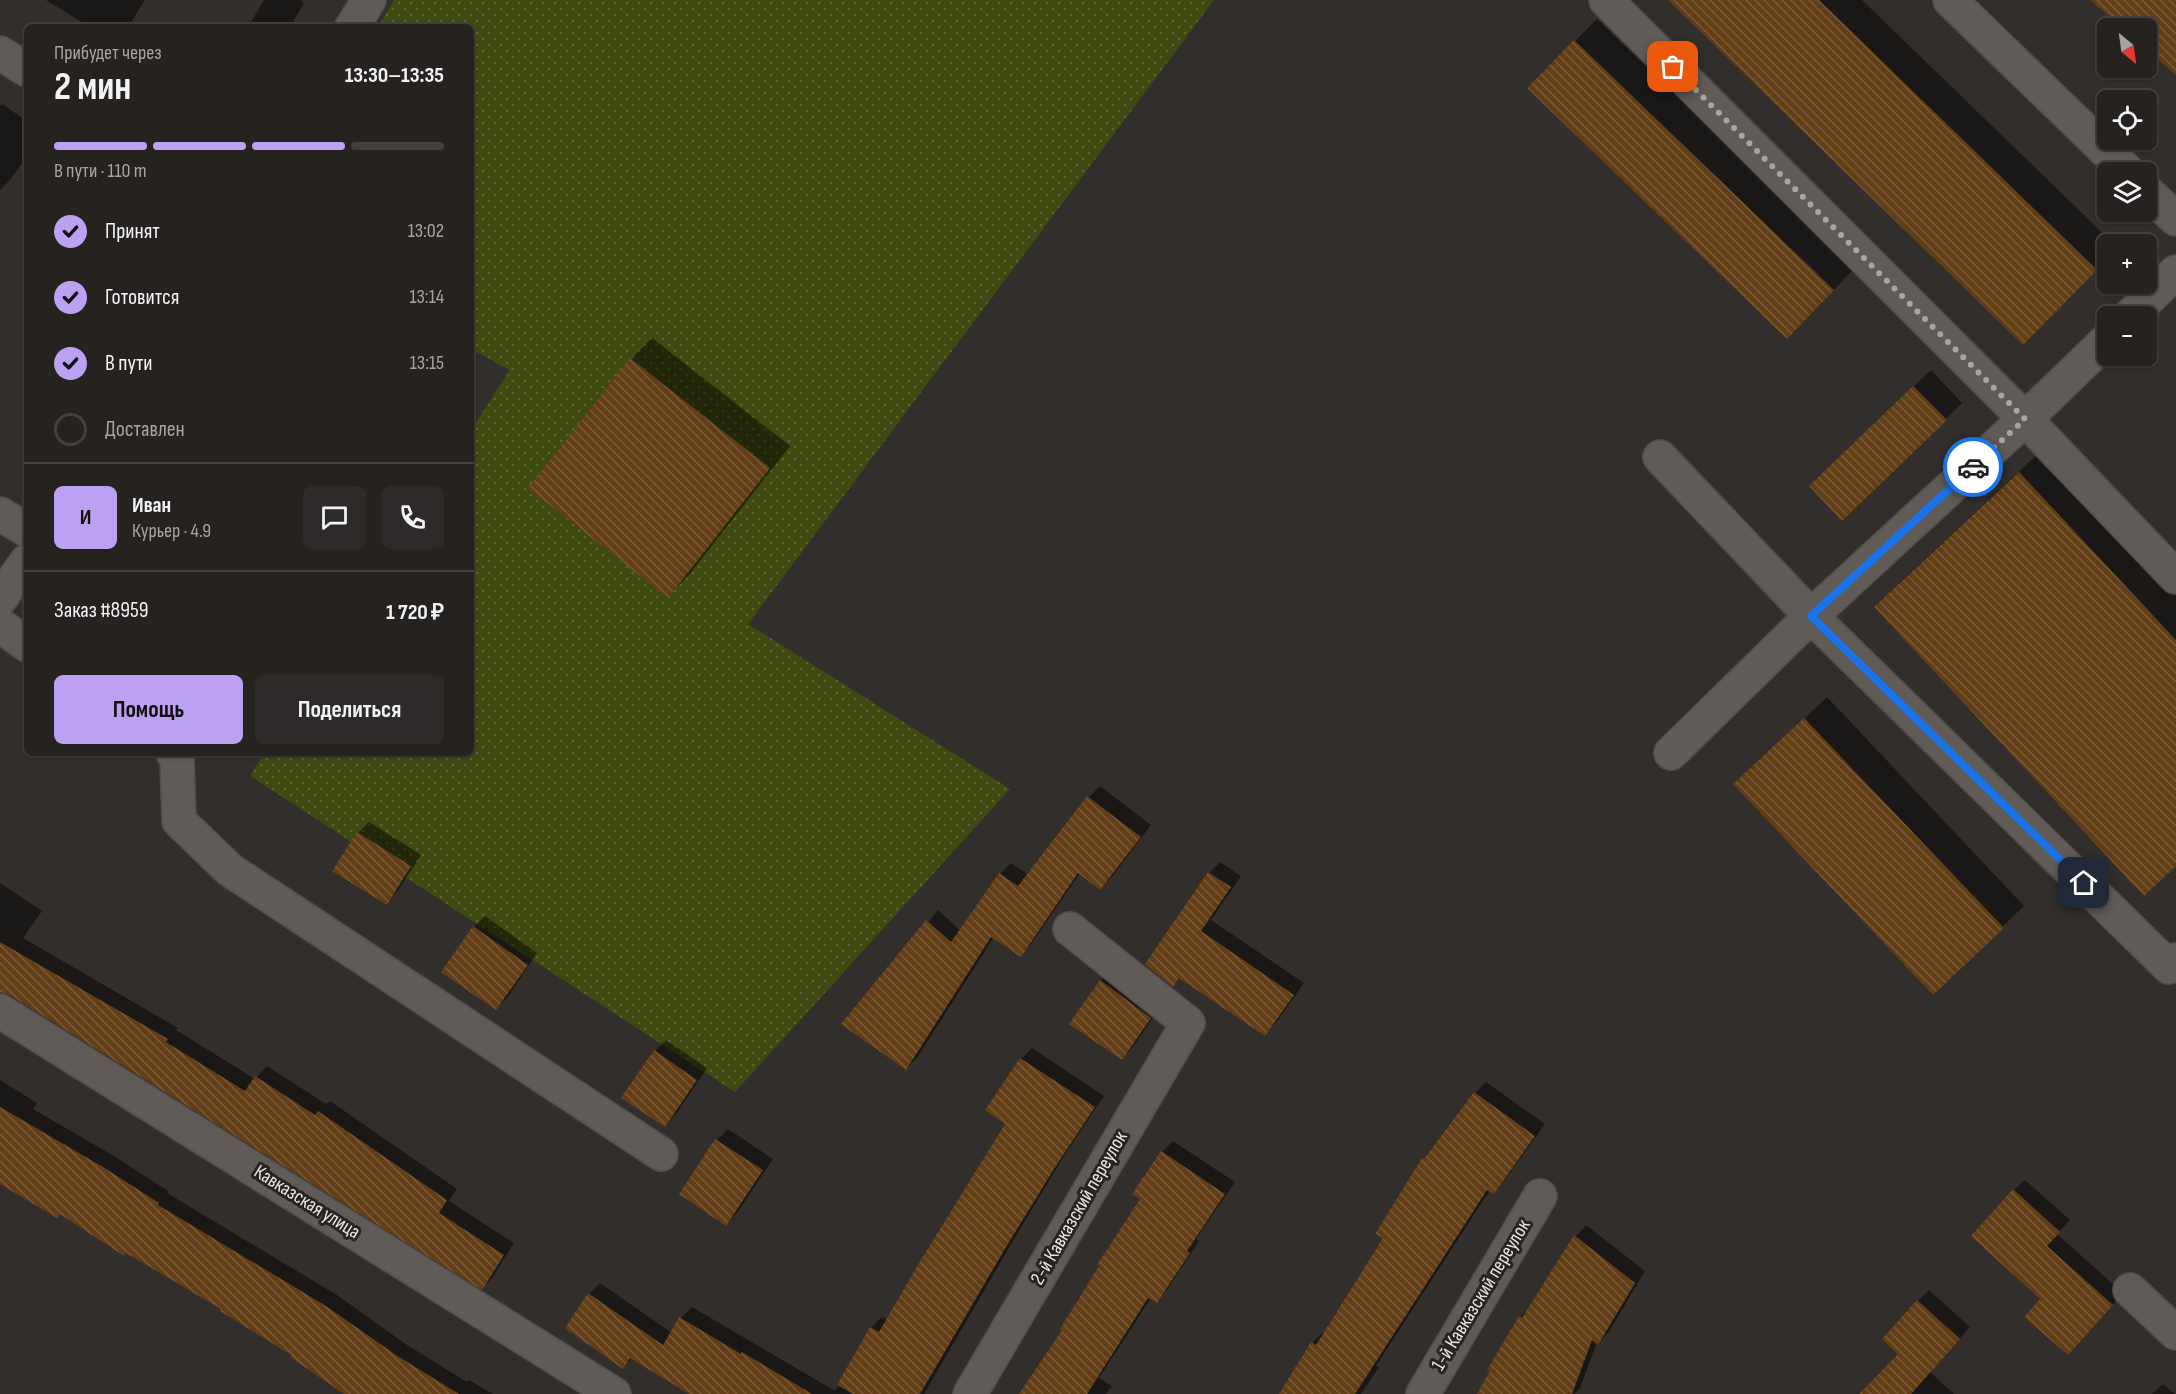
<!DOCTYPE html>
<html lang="ru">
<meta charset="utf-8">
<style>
body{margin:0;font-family:"Sofia Sans Condensed",sans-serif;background:#2e2a29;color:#f1f3f6;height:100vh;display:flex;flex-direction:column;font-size:22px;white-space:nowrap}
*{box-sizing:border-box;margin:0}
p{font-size:20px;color:#a4a4a5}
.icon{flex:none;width:33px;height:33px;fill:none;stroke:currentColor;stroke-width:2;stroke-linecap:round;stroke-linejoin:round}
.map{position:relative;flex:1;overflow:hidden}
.panel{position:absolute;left:24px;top:24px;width:450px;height:732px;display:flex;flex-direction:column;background:#262220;border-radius:9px;box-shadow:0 2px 4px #0004,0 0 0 2px #423f3e}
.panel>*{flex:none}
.needle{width:39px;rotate:151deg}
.buttons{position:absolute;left:2097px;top:18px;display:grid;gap:12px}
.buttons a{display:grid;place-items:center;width:60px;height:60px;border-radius:9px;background:#262220;box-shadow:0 2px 4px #0004,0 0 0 2px #423f3e;font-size:30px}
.pin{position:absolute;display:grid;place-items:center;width:51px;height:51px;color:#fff;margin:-26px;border-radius:12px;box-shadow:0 3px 9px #0006}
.courier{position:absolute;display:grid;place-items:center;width:60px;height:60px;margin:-30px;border:4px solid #1a73e8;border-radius:50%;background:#fff;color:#222;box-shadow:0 2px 8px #0007}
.summary em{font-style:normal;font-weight:700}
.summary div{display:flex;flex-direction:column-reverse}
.summary{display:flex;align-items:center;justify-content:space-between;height:102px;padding:0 30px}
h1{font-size:39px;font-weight:700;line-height:45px}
.bar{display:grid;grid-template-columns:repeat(4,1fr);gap:9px 6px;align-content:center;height:72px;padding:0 30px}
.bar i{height:8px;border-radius:4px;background:#423f3e}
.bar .on{background:#bca0f2}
.bar p{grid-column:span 4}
.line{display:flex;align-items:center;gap:15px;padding:0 30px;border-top:2px solid #423f3e}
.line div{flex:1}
.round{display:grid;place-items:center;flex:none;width:63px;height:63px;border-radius:9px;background:#2e2a29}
ol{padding:0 30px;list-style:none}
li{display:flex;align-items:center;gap:18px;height:66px}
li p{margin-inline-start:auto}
li .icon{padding:6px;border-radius:50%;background:#bca0f2;color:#111;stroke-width:4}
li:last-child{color:#a4a4a5}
li i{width:33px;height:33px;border:3px solid #423f3e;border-radius:50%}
.primary-button{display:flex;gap:12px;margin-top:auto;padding:12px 30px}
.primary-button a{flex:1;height:69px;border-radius:9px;background:#bca0f2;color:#111;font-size:24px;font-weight:700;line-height:69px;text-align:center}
.primary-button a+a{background:#2e2a29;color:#f1f3f6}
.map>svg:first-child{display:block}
</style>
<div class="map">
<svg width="2176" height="1394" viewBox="0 0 2176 1394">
<defs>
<pattern id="grass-dots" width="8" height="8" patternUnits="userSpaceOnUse" patternTransform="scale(1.5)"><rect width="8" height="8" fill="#3f4a10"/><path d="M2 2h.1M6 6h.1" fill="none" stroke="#5b6433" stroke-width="1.8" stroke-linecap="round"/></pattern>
<pattern id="building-back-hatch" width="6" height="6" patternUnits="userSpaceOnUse" patternTransform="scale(1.5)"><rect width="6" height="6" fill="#623d15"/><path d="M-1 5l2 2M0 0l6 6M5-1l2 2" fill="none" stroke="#785937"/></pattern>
</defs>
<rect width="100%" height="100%" fill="#322e2b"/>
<path fill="url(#grass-dots)" d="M394,0H1214L748,624L1010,789L735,1092L250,776L264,753H471V430L510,370L471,349V27H378Z"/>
<g fill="#0007">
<path d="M46,0H145L128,27H90Z"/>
<path d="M264,0H301L304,3L290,27H248Z"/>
<path d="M1670,0H1862L2114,244H2108V257L2023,343Z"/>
<path d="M1597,19L1855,268L1808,316L1529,88Z"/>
<path d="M2,104L27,121V156L11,179L0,190V106Z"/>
<path d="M652,338L790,446L689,575L668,596L631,359Z"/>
<path d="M1931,370L1962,403L1946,419L1827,470Z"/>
<path d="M2041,451L2176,595V864L1897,585Z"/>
<path d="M1827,697L2024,906L2002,927L1757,763Z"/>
<path d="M1100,786L1151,825L1111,878L1100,888L1080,873L1031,944L1020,955L994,937L917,1058L906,1069L844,1024L938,910L961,931L1000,874L1011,863L1029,875L1089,797Z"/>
<path d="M369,822L421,855L397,892L386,903L358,833Z"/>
<path d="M1220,862L1241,876L1211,920L1304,983L1276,1023L1265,1034L1181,977L1173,985L1209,873Z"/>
<path d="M0,883L42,911L23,938L178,1028L176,1030L255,1079L267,1066L326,1104L330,1101L457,1189L449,1201L514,1243L493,1277L482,1288L0,983Z"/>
<path d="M485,916L537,953L507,998L496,1008L474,927Z"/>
<path d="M1112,970L1161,1006L1133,1047L1122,1058L1101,981Z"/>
<path d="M666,1040L707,1068L676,1114L665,1125L655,1051Z"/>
<path d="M1032,1048L1104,1096L1064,1156L1020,1229L924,1394H692L632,1358L623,1367L589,1294L600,1283L672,1333L681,1318L692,1307L835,1391L871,1328L882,1317L888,1320L1008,1124L1021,1059Z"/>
<path d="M0,1080L37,1103L33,1109L114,1156L168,1191L167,1193L337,1295L407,1345L467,1382L469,1380L493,1394H347L293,1355L223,1309L61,1212L0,1182Z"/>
<path d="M1486,1082L1545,1124L1504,1181L1493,1192L1490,1190L1376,1366L1379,1367L1361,1394H1280L1312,1343L1323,1332L1325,1333L1385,1238L1424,1159L1433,1150L1475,1093Z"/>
<path d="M728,1129L773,1159L737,1213L726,1224L681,1194L717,1140Z"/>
<path d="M1173,1141L1235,1182L1196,1239L1199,1241L1167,1290L1156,1301L1151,1298L1099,1378L1112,1386L1106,1394H1020L1064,1329L1142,1198L1162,1152Z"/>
<path d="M2025,1180L2070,1220L2057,1234L2123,1293L2079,1342L2042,1299L2014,1190Z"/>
<path d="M1586,1225L1645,1271L1609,1332L1598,1343L1597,1342L1580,1388L1574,1394H1479L1520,1317L1531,1306L1576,1236Z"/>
<path d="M1929,1290L1970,1327L1930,1372L1954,1394H1861L1901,1354L1918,1301Z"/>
<path d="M2163,1384L2175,1394H2152Z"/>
</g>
<g fill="url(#building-back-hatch)">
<path d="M1668,0H1819L2097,270L2023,345Z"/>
<path d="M2090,0H2176V75L2146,49V28H2123Z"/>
<path d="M1574,40L1834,290L1787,339L1527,88Z"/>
<path d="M630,358L770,468L668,598L528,488Z"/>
<path d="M1913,386L1947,420L1842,521L1809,486Z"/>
<path d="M2019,472L2176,640V866L2144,896L1874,607Z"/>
<path d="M1804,718L2004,928L1933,995L1733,784Z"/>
<path d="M1087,796L1141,837L1100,890L1078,873L1021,957L991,937L906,1070L841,1024L926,920L951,942L999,873L1018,886Z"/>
<path d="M357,832L411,866L387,905L332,871Z"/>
<path d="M1208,872L1231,887L1201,931L1294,995L1265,1036L1179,978L1173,987L1145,964Z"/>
<path d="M473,926L528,965L496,1010L441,972Z"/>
<path d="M0,942L168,1039L166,1042L245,1091L255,1076L315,1115L318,1111L447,1200L439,1213L504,1255L482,1290L10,995L0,992Z"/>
<path d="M1100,980L1151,1018L1122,1060L1069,1024Z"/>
<path d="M654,1050L697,1080L665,1127L621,1098Z"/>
<path d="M1020,1058L1095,1107L1054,1169L1009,1242L920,1394H853L837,1385L870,1327L879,1332L919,1263L1005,1124L985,1110Z"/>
<path d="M1474,1092L1535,1136L1494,1194L1487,1190L1355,1394H1279L1311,1342L1316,1345L1383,1238L1375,1234L1422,1158L1424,1159Z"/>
<path d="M0,1107L103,1167L159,1203L158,1205L326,1306L396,1355L459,1394H344L290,1357L291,1355L220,1311L221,1309L126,1253L124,1256L60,1214L57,1218L0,1184Z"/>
<path d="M715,1139L763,1170L726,1226L679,1194Z"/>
<path d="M1161,1151L1225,1194L1187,1251L1190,1253L1157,1303L1148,1298L1087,1394H1019L1062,1330L1060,1329L1099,1266L1097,1265L1140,1199L1132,1194Z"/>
<path d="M2013,1189L2060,1232L2047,1246L2113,1305L2068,1355L2024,1317L2040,1299L1971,1236Z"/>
<path d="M1574,1235L1635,1283L1598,1345L1592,1340L1572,1394H1477L1490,1371L1487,1370L1519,1316L1522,1318Z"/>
<path d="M588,1293L663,1345L679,1317L741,1354L742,1352L812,1394H689L630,1358L623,1369L565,1328Z"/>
<path d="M1917,1300L1960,1339L1911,1394H1859L1898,1354L1882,1339Z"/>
</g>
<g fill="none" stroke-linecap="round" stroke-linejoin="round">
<g stroke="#504c49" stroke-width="36">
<g id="minor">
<path d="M1606,0L2025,419L2176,577"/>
<path d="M1950,0L2128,172"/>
<path d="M352,27L369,0"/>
<path d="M0,53L27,70"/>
<path d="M2146,191L2176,219"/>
<path d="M2130,316L2176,272"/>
<path d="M1660,457L1811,616L2169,967L2176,960"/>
<path d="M0,514L27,530"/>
<path d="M0,599L27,561"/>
<path d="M0,625L27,645"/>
<path d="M173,753L177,757L179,821L230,870L661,1154"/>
<path d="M1671,753L1811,616L2025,419L2108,339"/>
<path d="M0,1011L614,1394"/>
<path d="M2130,1290L2176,1333"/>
<path d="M970,1394L1188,1023L1070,929"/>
<path d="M1423,1394L1540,1196"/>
</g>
</g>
<use href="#minor" stroke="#605b57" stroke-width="33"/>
</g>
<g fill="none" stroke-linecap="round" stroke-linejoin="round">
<path stroke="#a8a6a3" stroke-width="6" stroke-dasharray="0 10.8" d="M1673,67L2025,419L1973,467"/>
<path stroke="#1a73e8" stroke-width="8" d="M1973,467L1811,616L2084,883"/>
</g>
<g text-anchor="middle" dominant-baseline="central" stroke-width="6" stroke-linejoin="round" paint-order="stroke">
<g font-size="20" fill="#e8e6e4" stroke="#282421">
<text transform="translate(307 1202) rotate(32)">Кавказская улица</text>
<text transform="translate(1079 1208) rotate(-60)">2-й Кавказский переулок</text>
<text transform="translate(1481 1295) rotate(-59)">1-й Кавказский переулок</text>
</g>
</g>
</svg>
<div class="buttons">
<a><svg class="needle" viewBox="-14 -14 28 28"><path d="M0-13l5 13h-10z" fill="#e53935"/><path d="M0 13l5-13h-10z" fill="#a4a4a5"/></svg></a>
<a><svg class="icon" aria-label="locate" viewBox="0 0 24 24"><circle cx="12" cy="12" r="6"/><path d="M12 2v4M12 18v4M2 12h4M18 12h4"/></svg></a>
<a><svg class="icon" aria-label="layers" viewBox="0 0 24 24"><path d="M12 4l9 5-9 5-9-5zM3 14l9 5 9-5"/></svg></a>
<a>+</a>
<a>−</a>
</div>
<div class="pin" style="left:1673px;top:67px;background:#ea580c"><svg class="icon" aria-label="bag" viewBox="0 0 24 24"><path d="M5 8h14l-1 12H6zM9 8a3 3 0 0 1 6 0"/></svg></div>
<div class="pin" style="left:2084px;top:883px;background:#1f2937"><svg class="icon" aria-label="home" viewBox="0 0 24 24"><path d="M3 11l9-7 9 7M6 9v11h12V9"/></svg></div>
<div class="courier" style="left:1973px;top:467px"><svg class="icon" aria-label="car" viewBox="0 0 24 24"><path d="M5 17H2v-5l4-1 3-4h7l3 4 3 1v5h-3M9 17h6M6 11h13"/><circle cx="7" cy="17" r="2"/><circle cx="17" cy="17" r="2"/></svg></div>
<section class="panel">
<div class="summary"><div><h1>2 мин</h1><p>Прибудет через</p></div><em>13:30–13:35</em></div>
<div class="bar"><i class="on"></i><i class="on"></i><i class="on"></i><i></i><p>В пути · 110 m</p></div>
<ol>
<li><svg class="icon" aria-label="check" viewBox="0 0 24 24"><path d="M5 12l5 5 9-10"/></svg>Принят<p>13:02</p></li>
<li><svg class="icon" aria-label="check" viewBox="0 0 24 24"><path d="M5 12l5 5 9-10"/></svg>Готовится<p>13:14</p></li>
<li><svg class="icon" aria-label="check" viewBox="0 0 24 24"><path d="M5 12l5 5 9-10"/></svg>В пути<p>13:15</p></li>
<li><i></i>Доставлен</li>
</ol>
<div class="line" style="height:108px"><b class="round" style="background:#bca0f2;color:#111">И</b><div><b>Иван</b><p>Курьер · 4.9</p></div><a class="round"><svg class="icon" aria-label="chat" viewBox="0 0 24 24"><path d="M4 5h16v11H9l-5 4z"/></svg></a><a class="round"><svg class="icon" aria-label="phone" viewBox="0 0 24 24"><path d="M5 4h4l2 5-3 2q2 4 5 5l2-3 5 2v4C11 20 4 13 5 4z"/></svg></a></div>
<div class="line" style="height:78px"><div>Заказ #8959</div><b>1 720 ₽</b></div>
<div class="primary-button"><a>Помощь</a><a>Поделиться</a></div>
</section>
</div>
